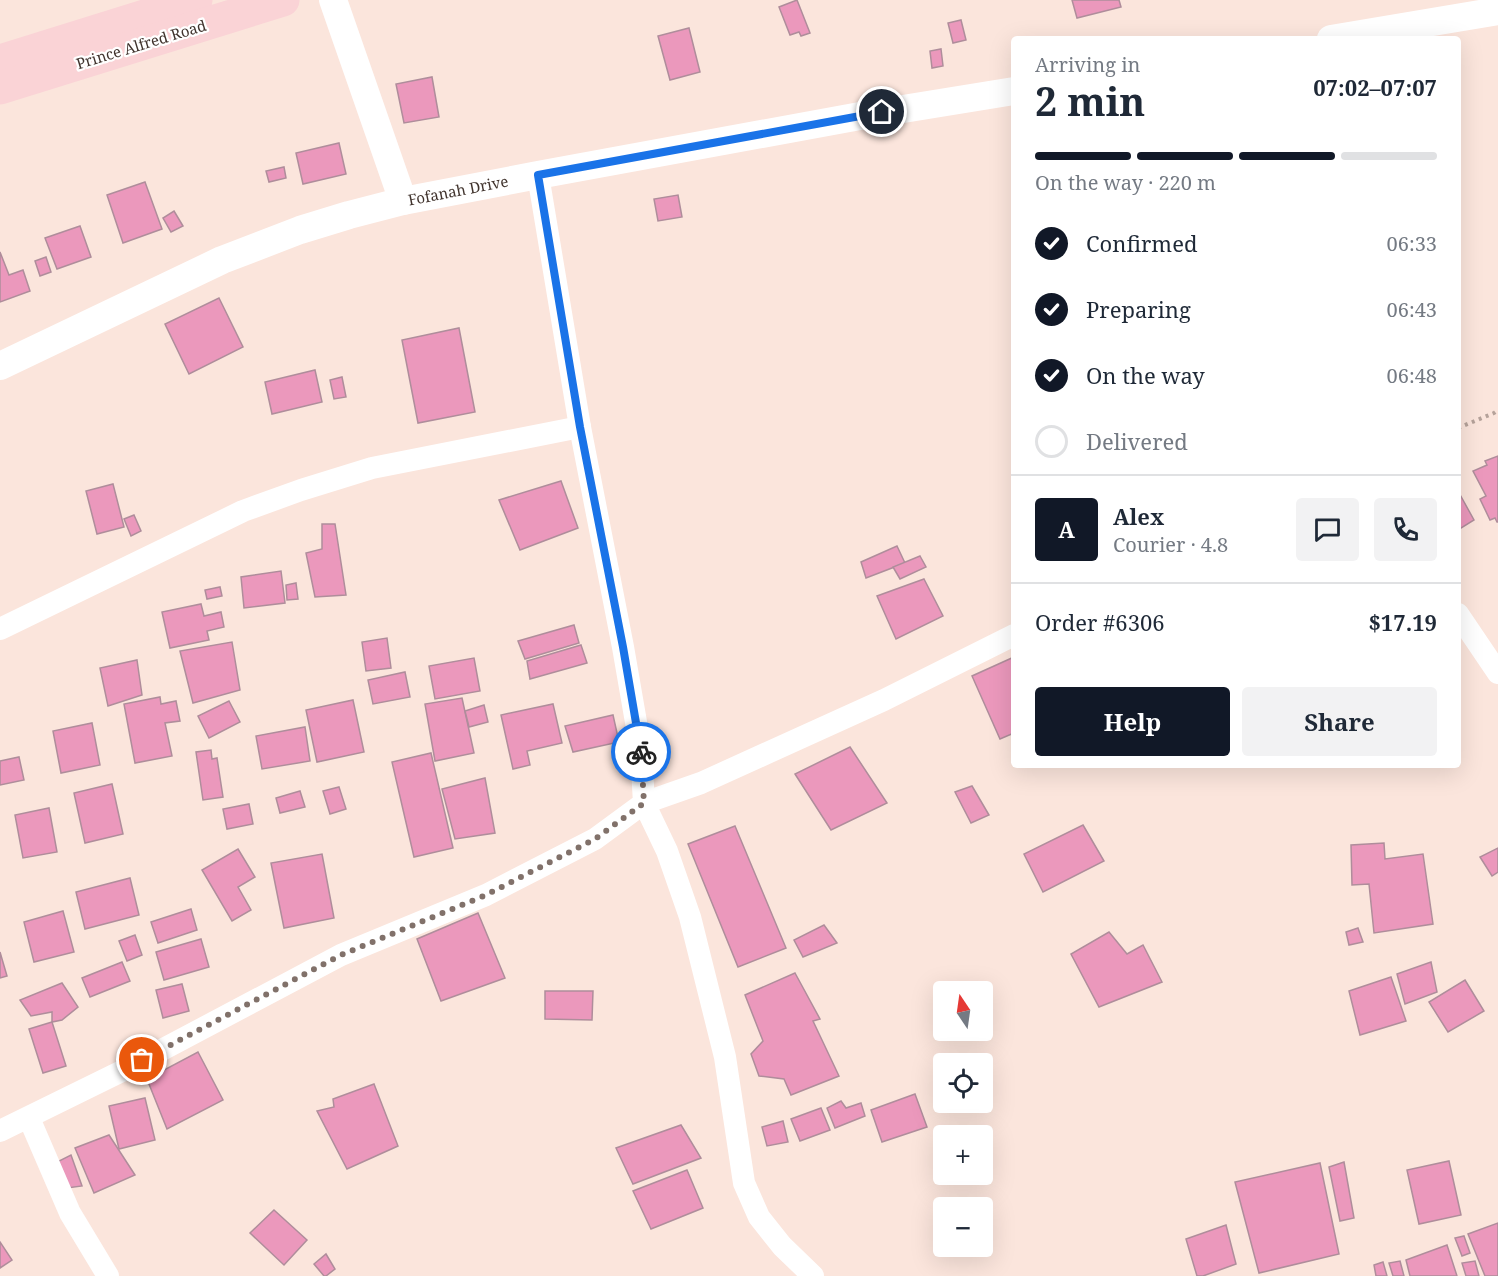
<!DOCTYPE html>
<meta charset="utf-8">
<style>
body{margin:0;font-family:"Noto Serif",serif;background:#f2f2f3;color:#1f2937;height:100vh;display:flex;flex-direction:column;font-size:22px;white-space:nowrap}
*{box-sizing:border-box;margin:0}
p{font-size:20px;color:#747a83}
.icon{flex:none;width:33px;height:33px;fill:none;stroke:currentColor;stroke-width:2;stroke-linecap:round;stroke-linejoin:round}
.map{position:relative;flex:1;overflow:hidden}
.sheet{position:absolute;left:1011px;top:36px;width:450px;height:732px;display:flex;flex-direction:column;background:#fff;border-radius:6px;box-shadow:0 6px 24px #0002}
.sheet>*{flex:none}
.needle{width:39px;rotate:347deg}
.fabs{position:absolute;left:933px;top:981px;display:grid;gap:12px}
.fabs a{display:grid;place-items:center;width:60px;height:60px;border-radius:6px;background:#fff;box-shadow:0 6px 24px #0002;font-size:30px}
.pin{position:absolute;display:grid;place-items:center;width:51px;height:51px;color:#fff;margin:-26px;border:3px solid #fff;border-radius:50%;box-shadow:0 2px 6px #0007}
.courier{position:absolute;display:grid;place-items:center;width:60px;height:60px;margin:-30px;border:4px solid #1a73e8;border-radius:50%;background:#fff;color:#222;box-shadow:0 2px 8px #0007}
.headline em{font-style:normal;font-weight:700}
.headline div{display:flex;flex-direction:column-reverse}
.headline{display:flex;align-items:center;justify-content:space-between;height:102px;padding:0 24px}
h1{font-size:39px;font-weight:700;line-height:45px}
.bar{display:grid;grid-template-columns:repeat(4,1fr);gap:9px 6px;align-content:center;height:72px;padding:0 24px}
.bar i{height:8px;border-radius:4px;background:#e0e1e3}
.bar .current{background:#111827}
.bar p{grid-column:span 4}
.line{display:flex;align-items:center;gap:15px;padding:0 24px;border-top:2px solid #e0e1e3}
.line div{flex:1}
.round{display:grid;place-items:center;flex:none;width:63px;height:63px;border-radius:6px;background:#f2f2f3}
ol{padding:0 24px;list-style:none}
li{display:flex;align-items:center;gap:18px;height:66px}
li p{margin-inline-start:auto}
li .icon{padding:6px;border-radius:50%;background:#111827;color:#fff;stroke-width:4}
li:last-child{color:#747a83}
li i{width:33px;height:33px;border:3px solid #e0e1e3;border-radius:50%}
.primary-button{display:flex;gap:12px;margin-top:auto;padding:12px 24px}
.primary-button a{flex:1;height:69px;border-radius:6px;background:#111827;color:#fff;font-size:24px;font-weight:700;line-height:69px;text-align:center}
.primary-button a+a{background:#f2f2f3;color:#1f2937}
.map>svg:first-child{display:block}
</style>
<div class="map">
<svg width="1498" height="1276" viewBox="0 0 1498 1276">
<rect width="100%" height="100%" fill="#fbe5dc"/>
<g fill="#eb98bc" stroke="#af8d9b" stroke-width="1.5">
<path d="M797,0L810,33L801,36L799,32L790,35L779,7Z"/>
<path d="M1072,0H1119L1121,7L1077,18Z"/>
<path d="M961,20L966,40L953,43L948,23Z"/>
<path d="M689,28L700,72L670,80L658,36Z"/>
<path d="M941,49L943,66L932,68L930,51Z"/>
<path d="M432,77L439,117L404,123L396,84Z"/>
<path d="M339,143L346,174L303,184L296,153Z"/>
<path d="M284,167L286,178L269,182L266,171Z"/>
<path d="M145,182L162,229L123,243L107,195Z"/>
<path d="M678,195L682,217L658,221L654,199Z"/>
<path d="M174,211L183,226L171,232L163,218Z"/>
<path d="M80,226L91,257L57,269L45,238Z"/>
<path d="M0,252L9,275L23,270L30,291L0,302Z"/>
<path d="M46,257L51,272L40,276L35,261Z"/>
<path d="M219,298L243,347L189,374L165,324Z"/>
<path d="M459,328L475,412L418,423L402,340Z"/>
<path d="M315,370L322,402L272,414L265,382Z"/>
<path d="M342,377L346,397L334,399L330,380Z"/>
<path d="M1498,456V522H1497L1495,518L1490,520L1480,499L1486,496L1473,471L1487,465L1485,461Z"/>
<path d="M561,481L578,528L520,550L499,500Z"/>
<path d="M113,484L124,527L97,534L86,491Z"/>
<path d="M1458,491L1474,520L1458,530Z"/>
<path d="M134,515L141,531L131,536L124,519Z"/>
<path d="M322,524H335L346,595L315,597L306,553L322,549Z"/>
<path d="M897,546L905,563L866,578L861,562Z"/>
<path d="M920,556L926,567L900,579L893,567Z"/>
<path d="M281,571L285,603L244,608L241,577Z"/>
<path d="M924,579L943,616L896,639L877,596Z"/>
<path d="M296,583L298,599L287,600L286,585Z"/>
<path d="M220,587L222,596L207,599L205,590Z"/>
<path d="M201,604L204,616L221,612L224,627L207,631L209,640L170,648L162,612Z"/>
<path d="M574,625L579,643L525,659L518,641Z"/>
<path d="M387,638L391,668L366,671L362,642Z"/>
<path d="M232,642L240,690L193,703L180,651Z"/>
<path d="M581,645L587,663L530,679L527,661Z"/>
<path d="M1014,657V733L1000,739L972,676Z"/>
<path d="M474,658L480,691L435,699L429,666Z"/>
<path d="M137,660L142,695L108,706L100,668Z"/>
<path d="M405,672L410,697L373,704L368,680Z"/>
<path d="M160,697L161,704L176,701L180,721L165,723L172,756L135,763L124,704Z"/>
<path d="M462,698L474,753L435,761L425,704Z"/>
<path d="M353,700L364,752L317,762L306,710Z"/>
<path d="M229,701L240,722L209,738L198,716Z"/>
<path d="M553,704L562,743L527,751L530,765L513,769L501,715Z"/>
<path d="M484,705L488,722L469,727L465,711Z"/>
<path d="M613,715L619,742L573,752L565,726Z"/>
<path d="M92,723L100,765L61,773L53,731Z"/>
<path d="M305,727L310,761L262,769L256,736Z"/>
<path d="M850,747L887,803L831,830L795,774Z"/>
<path d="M211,750L212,759L217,758L223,797L203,800L196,752Z"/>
<path d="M431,753L453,848L414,857L392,762Z"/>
<path d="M19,757L24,780L0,785V761Z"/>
<path d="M485,778L495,833L455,839L442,789Z"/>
<path d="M112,784L123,834L85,843L74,793Z"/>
<path d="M972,786L989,815L971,823L955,792Z"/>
<path d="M339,787L346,809L330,814L323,791Z"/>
<path d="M300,791L305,807L280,813L276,798Z"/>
<path d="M249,804L253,824L227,829L223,809Z"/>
<path d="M49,808L57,852L23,858L15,815Z"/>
<path d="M1083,825L1104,861L1043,892L1024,854Z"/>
<path d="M735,826L786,948L738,967L688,844Z"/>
<path d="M1384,843L1385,859L1423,854L1433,924L1374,933L1369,884L1352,885L1351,845Z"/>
<path d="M1498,848V872L1492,876L1480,857Z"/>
<path d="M238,849L255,877L238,887L251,910L232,921L202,870Z"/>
<path d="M322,854L334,918L284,928L271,863Z"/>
<path d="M130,878L139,915L85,929L76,892Z"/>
<path d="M191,909L197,930L158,943L151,922Z"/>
<path d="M63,911L74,952L34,962L24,922Z"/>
<path d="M478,913L505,978L441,1001L417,939Z"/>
<path d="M824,925L837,943L803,957L794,940Z"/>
<path d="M1358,928L1363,942L1349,945L1346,932Z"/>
<path d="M1109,932L1127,954L1143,945L1162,982L1099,1007L1071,954Z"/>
<path d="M135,935L142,955L127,961L119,941Z"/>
<path d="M201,939L209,967L164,980L156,952Z"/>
<path d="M0,952L7,976L0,978Z"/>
<path d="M122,962L130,981L90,997L82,978Z"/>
<path d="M1431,962L1437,992L1405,1004L1397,974Z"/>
<path d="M795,973L820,1019L813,1021L839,1076L791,1095L784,1079L759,1076L751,1054L763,1041L745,995Z"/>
<path d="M1391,977L1406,1021L1360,1035L1349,991Z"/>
<path d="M1465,980L1484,1011L1448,1032L1429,1002Z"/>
<path d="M62,983L78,1007L62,1020L52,1022V1012L31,1016L20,1000Z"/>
<path d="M182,984L189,1011L163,1018L156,990Z"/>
<path d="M545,991H593L592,1020L545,1019Z"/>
<path d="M52,1022L66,1066L43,1073L29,1029Z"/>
<path d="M198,1052L223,1100L167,1129L147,1079Z"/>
<path d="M374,1084L398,1146L347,1169L317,1111L334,1107L333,1099Z"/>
<path d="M915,1094L927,1127L882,1142L871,1110Z"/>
<path d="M145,1098L155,1140L119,1149L109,1106Z"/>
<path d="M841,1101L846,1108L861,1103L865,1116L835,1128L827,1108Z"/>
<path d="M821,1108L830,1130L800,1141L791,1119Z"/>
<path d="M783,1121L788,1142L767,1146L762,1127Z"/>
<path d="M681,1125L701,1158L633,1184L616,1148Z"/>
<path d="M109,1135L135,1175L94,1193L75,1148Z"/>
<path d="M71,1155L82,1186L67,1188L57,1162Z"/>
<path d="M1449,1161L1461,1215L1419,1224L1407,1170Z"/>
<path d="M1344,1162L1354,1218L1340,1221L1329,1167Z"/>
<path d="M1320,1163L1339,1254L1259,1273L1235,1182Z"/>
<path d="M687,1170L703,1208L651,1229L633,1191Z"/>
<path d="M274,1210L307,1240L284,1265L250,1233Z"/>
<path d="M1498,1223V1276H1485L1468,1234Z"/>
<path d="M1226,1225L1236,1264L1203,1276H1197L1186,1239Z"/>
<path d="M1464,1236L1470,1253L1462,1256L1455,1238Z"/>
<path d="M0,1242L12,1260L0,1268Z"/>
<path d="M1447,1245L1457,1276H1410L1406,1260Z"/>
<path d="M326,1254L335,1269L326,1276H324L314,1264Z"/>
<path d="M1400,1261L1404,1276H1393L1389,1263Z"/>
<path d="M1475,1261L1479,1276H1466L1462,1263Z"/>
<path d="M1383,1262L1387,1276H1376L1374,1265Z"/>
</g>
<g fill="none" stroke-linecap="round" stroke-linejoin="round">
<path stroke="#b5a29a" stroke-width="4" stroke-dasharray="3 4.5" stroke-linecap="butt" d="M1458,428L1494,413L1498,410"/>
<g stroke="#fff" stroke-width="22">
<path d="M1458,614L1498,673"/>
<path d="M0,629L243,511L301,490L372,468L580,427"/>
<path d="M29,1118L70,1213L108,1276"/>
<path d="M0,1131L122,1071L341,955L486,895L595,839L644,803L641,751L623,647L580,427L538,175"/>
<path d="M813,1276L782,1246L759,1217L744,1183L725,1057L690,917L667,851L644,803L701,783L884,700L1014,635"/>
</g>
<g stroke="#fff" stroke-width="28">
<path d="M333,0L403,201"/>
<path d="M1331,39L1498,11"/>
<path d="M0,366L222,260L300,230L349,215L403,201L538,175L860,116L1014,91"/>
</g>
<g stroke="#fad3d6" stroke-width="33">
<path d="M0,61L196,0"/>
<path d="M0,88L283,0"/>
</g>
</g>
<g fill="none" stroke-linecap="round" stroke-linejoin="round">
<path stroke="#81716a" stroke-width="6" stroke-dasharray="0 10.8" d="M142,1060L341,955L486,895L595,839L644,803L641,752"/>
<path stroke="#1a73e8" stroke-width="8" d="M641,752L623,647L580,427L538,175L882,112"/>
</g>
<g text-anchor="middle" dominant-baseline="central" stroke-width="4.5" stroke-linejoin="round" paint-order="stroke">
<g font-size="15" fill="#40332d" stroke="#fff">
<text transform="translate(141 44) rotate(-17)">Prince Alfred Road</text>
<text transform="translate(458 190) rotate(-11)">Fofanah Drive</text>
</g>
</g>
</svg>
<div class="fabs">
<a><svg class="needle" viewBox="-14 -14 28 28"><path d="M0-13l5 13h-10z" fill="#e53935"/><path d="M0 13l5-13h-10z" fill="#747a83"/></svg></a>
<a><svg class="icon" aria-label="locate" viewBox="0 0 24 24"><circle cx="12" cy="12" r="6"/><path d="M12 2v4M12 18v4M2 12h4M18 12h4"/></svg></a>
<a>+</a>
<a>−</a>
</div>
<div class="pin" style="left:142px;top:1060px;background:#ea580c"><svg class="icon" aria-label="bag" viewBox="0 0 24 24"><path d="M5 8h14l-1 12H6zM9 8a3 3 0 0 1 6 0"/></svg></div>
<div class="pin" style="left:882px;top:112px;background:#1f2937"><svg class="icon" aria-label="home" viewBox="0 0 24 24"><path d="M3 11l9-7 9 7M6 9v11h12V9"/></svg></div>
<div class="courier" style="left:641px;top:752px"><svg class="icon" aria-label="bike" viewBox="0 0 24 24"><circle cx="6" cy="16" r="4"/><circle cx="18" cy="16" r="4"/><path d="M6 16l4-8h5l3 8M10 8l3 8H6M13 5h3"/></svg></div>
<section class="sheet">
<div class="headline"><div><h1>2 min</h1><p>Arriving in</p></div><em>07:02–07:07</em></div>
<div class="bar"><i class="current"></i><i class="current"></i><i class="current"></i><i></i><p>On the way · 220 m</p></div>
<ol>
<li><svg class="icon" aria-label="check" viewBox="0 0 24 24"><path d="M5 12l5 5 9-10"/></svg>Confirmed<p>06:33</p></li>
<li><svg class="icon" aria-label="check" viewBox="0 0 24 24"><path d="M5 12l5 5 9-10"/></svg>Preparing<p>06:43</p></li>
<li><svg class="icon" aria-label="check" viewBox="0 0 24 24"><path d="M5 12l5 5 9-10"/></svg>On the way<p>06:48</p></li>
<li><i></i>Delivered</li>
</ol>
<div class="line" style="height:108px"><b class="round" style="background:#111827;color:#fff">A</b><div><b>Alex</b><p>Courier · 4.8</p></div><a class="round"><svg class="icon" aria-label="chat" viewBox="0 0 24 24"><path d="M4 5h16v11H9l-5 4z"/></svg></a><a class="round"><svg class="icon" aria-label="phone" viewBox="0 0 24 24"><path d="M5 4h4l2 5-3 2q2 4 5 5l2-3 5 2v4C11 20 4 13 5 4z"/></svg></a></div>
<div class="line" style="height:78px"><div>Order #6306</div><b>$17.19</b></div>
<div class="primary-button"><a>Help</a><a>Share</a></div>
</section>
</div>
